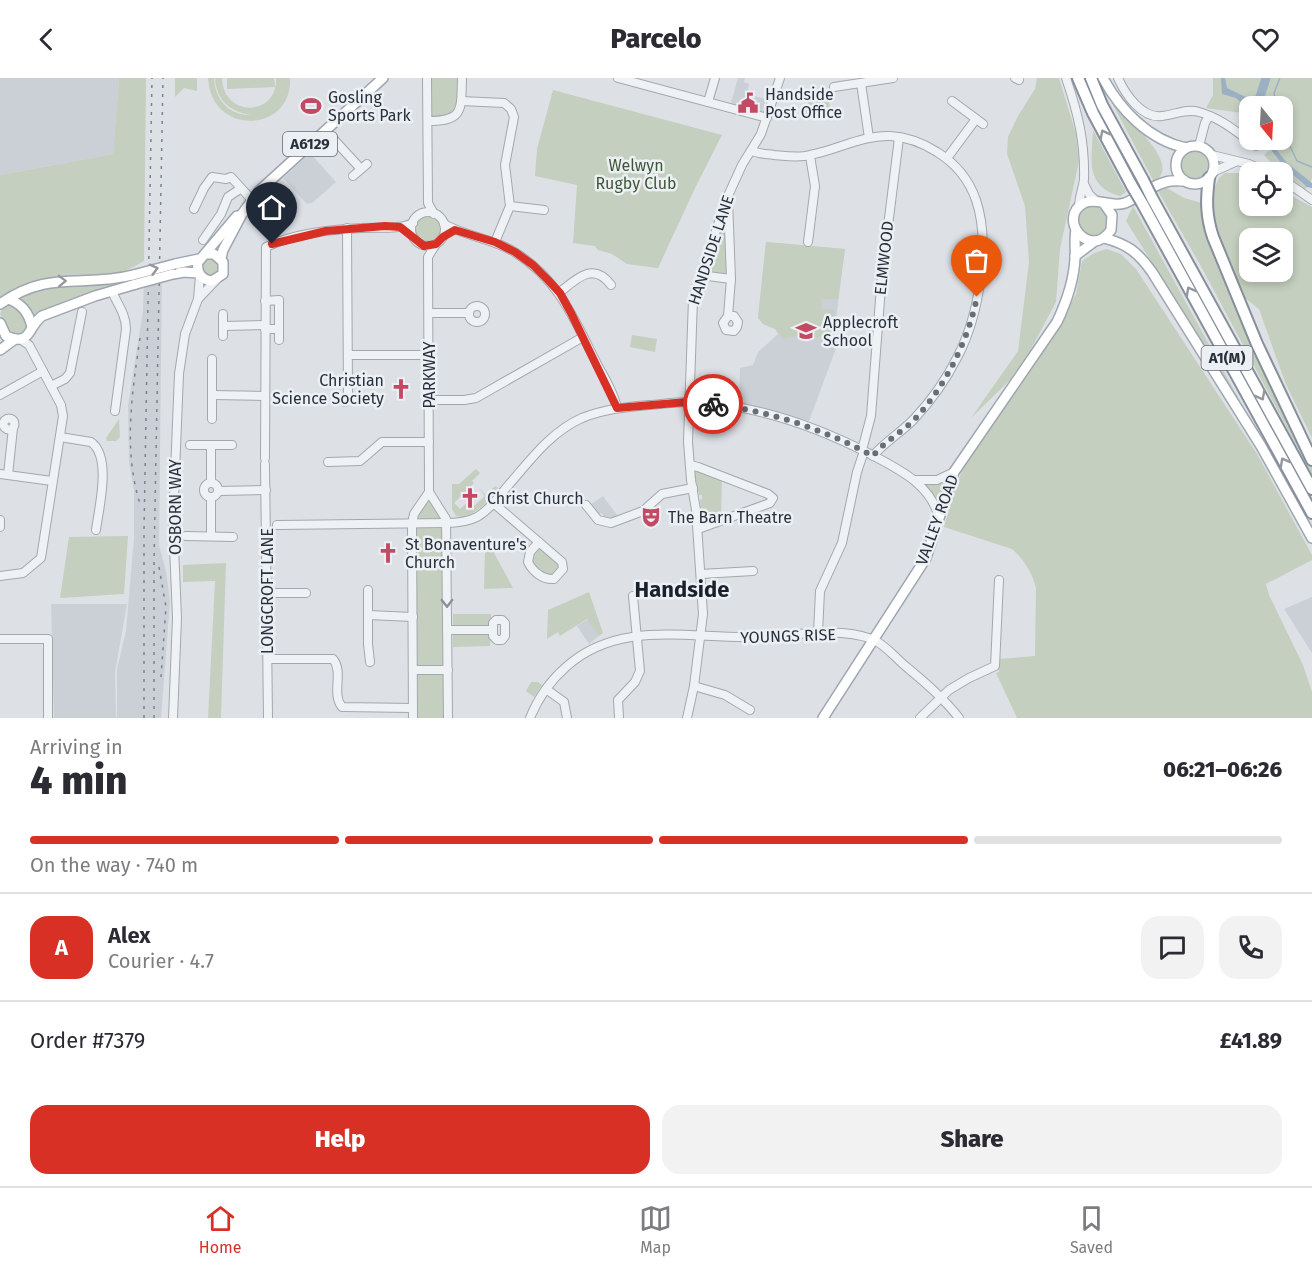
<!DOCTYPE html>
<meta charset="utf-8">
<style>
body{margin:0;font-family:"Fira Sans",sans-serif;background:#f2f2f3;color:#2b2b33;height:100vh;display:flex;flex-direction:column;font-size:22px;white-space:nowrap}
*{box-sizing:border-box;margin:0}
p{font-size:20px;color:#7c7c81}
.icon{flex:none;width:33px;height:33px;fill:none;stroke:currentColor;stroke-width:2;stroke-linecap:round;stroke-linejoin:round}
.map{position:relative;height:640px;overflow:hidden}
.side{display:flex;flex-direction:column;background:#fff;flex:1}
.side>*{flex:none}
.needle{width:39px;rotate:162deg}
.tools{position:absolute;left:1239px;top:18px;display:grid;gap:12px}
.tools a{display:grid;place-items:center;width:54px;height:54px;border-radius:12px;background:#fff;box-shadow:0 3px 9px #0003;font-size:30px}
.pin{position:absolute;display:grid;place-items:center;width:51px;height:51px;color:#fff;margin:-62px -26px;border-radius:50% 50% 50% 0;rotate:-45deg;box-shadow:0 0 6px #0007}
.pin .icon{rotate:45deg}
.courier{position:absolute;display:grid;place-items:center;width:60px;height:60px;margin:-30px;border:4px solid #d93025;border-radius:50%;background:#fff;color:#222;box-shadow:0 2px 8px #0007}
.headline em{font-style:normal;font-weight:800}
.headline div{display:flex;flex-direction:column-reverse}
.headline{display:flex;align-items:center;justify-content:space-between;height:102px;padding:0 30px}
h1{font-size:39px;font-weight:800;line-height:45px}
.bar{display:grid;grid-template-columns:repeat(4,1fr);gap:9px 6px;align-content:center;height:72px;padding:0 30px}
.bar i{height:8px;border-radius:4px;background:#e1e1e2}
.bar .current{background:#d93025}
.bar p{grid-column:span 4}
.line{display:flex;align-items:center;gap:15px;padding:0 30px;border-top:2px solid #e1e1e2}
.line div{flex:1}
.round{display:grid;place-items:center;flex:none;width:63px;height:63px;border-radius:18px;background:#f2f2f3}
.cta{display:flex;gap:12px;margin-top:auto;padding:12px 30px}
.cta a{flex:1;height:69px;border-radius:18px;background:#d93025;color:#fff;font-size:24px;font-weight:800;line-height:69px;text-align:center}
.cta a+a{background:#f2f2f3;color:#2b2b33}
header{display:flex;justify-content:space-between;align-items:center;height:78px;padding:0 30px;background:#fff;font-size:27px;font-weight:800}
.tabs{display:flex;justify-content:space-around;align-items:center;height:84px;border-top:2px solid #e1e1e2;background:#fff;font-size:16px;color:#7c7c81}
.tabs a{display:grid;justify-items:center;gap:3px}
.tabs .current{color:#d93025}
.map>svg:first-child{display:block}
</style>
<header><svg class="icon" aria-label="back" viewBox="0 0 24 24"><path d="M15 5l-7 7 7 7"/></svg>Parcelo<svg class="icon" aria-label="heart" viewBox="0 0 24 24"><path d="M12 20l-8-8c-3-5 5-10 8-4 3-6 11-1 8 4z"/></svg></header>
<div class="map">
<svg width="1312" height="640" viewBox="0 0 1312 640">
<rect width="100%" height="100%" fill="#dde1e6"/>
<g fill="#cbd0d7">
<path d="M0,0H119L113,76L0,97Z"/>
<path d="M738,0H745L744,4L749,6L747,16L766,21L762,34L731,25Z"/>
<path d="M310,75L336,104L312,125L307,126L283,100Z"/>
<path d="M766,164L845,171L834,257H841L809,343L739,325L740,290L753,287L758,274L778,256L775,251L763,246L758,240Z"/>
<path d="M162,194L159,467L166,493L170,524L161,640H117V591L126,553L134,460V413L129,384L128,327L143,233L144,199Z"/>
<path d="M603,418L617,437L611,442L608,443L601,435L598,437L590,427Z"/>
<path d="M1312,519V575L1284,531Z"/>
<path d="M51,526H127L115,594L116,640H54Z"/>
<path d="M588,541L599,558L589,566L577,548Z"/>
</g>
<g fill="#c4cfbf" fill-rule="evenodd">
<path d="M119,0H146L144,183C133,189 121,197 109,195V199L53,200L38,203L0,221V97L113,76Z"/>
<path d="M175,0H197V13L184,10L175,19Z"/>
<path d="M208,0H214C215,21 229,38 251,37C230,34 216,22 215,0H222C223,40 278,39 276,0H290C293,55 211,59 208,0Z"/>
<path d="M227,0H274L275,9L227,11Z"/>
<path d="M430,0H460L458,29L449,40H433L431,38Z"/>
<path d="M1037,0H1059L1076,56L1079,83L1060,171L1056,224L1031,271L1010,302L971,340L1018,273L1029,184L1025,128L1007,76L1008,59L1018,38L1035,11Z"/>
<path d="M1213,0H1312V101L1310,104L1287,85L1274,69L1286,62L1283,51L1282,28H1250L1249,36L1206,30L1213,17Z"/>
<path d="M1103,8C1108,16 1113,25 1119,32C1131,45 1183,88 1154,104Z"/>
<path d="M553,12L722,57L696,108L658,190L627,186L612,176L598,172L595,168L573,165L577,107L535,98L537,71Z"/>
<path d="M828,16L831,36L803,41L810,19Z"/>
<path d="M1093,52L1126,114L1120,118C1084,108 1092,81 1093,52Z"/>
<circle cx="1196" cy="87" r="15"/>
<path d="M1270,72L1284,89L1307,109L1304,114L1276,90L1264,77Z"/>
<path d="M1225,95H1249L1250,128H1282L1283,113L1312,129V360L1285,304L1259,231L1245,220L1233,194L1217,154L1211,127L1212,115L1219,100ZM1250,160H1282V194H1250Z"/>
<path d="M1167,110L1184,120L1202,125L1205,146L1267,297L1312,388V397L1202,190L1158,113Z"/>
<circle cx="1093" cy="143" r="15"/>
<path d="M726,128L729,196L725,199L704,194Z"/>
<path d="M1133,128L1252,345L1126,143Z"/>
<circle cx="428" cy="151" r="13"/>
<path d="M766,164L845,171L838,221H822L821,231L834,232L831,261L813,259V254L784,261L775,251L763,246L758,240Z"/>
<path d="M1107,171L1121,176L1136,191L1257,376L1312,477V482L1266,506L1269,517L1303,587L1312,614V640H1017L996,595L999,594L998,581L1035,578L1036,510C1032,494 1024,482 1012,471L944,449L954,413L964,388L1056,254L1076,216L1082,183L1094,175Z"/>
<circle cx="210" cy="189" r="9"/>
<path d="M112,204L113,207H117L34,242L15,220L41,208Z"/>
<path d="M8,225L16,227L29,247L26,254L18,258L9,253L0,236L3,228Z"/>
<path d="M632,257L657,261L655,274L630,269Z"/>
<path d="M119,341L120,359L116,363H107L106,360Z"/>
<path d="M693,390L722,399L721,441L703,448L700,422L702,421V417H699Z"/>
<path d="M476,391L480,395L472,403L474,405L454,425L460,431L468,424L474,428L485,418L479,410L486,417L495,408L498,410C487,424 475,440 456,438L452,431V406H459Z"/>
<path d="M947,401L940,429L923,406Z"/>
<path d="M429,420L443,441L417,442L416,439Z"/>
<path d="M417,448H441L444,451L445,585L442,589L421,590L416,586L414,453Z"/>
<path d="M128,458L124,516L60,520L69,459Z"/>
<path d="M540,469L560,485L562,491L550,500L530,487L531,475Z"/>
<path d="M492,470V471L513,510L484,511L485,472Z"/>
<path d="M226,485L221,640H208L215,503L183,504V487Z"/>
<path d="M589,514L603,555L599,558L587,541L560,558L558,554L547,561L548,532Z"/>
<path d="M453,536H491V548L453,551Z"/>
<path d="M487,553L491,557L490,568L453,569V554Z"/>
<path d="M418,595H443L444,597L446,640H415L416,598Z"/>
<path d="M531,604H538L542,607L534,619L526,613Z"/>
</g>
<g fill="#9bb1c3">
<path d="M1221,0H1225L1227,10L1252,22L1249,32L1236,20L1222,16Z"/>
<path d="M1263,62H1269L1287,85L1312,105V110L1307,109L1284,89Z"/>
</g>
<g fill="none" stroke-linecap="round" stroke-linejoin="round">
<g stroke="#9bb1c3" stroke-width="1.5">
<path d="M1276,28L1274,15L1280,0"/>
<path d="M1282,51L1297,83L1312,89"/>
</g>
<path stroke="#9bb1c3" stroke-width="9" d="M1257,28L1266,0"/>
<g stroke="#a3a8af" stroke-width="10">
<g id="minor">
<path d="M427,0L428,125L434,136"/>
<path d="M618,0L767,40"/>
<path d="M1015,0L1019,2"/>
<path d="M1066,0C1078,35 1085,64 1084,101C1083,110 1079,119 1079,129"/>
<path d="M1118,0C1125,16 1142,41 1162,38C1174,37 1187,30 1199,34C1221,40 1238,55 1256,68"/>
<path d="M861,5L869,60"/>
<path d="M834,9L893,0"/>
<path d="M461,23L504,25L511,31L514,39L505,87L510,128L495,164"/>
<path d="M952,23L983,46"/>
<path d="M708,24L715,0"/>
<path d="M428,43C464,43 461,32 462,0"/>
<path d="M326,53L361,91"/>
<path d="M1199,68L1205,45L1209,38"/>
<path d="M752,73C759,76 767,76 774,77C786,78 799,80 810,77C837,72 862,57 890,58C907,59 923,65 937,74C955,85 969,102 976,122C991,166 979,237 958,278C947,300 931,323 914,341C902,354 884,364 873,378"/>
<path d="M1212,77L1249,86L1268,94"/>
<path d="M947,80L976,41"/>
<path d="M1213,94L1235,84"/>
<path d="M353,98L367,86"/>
<path d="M1282,101L1312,122"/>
<path d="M1084,106L1089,116L1096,123"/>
<path d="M728,122L731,201L728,238L723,245L726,252L734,253L737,249L738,244L734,238H728"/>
<path d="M510,128L544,132"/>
<path d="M194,131L204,110L212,99L226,101L231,99L252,122"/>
<circle cx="428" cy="151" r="17"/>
<path d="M444,146C467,159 493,160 516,175C559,202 574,241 596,284C603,298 614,314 617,330"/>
<path d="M203,162L221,136L228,119L240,111"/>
<path d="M808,164L815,108L810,78"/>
<path d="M700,197L731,201"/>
<path d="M112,213C117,226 126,236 126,251L115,333"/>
<path d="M559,215C576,201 593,183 611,207"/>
<path d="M198,221L217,201"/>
<circle cx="477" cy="236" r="8"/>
<path d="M429,235H469"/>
<path d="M223,236V258"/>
<path d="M223,248L265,247"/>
<path d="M265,251H279V222L265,223"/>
<path d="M279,251V262"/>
<path d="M348,277H429"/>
<path d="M212,281V341"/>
<path d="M51,308L65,301L70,295L82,234"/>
<path d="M0,317L43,293"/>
<path d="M212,317L265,318"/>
<path d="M429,322H464L476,320L583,259"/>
<path d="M345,324L348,320L347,150"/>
<circle cx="9" cy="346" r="5.5"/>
<path d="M60,359L91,364C112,379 99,429 96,452"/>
<path d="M190,367H232"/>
<path d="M211,367V405"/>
<path d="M862,372L871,338L882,196L899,60"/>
<path d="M265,380L266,169C292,156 333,151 362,150C379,149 398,152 413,145"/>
<path d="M328,384L360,383L382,364H429"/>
<path d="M265,386L268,640"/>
<path d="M690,387L698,389L768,416L773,420L770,425L698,451"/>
<path d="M0,396L52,403"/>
<path d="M8,397L13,350"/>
<path d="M915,402H937L954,394"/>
<circle cx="211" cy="412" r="7"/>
<path d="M218,413L266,412"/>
<path d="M429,414L446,441L448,640"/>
<path d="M211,420V458"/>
<path d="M493,425L498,429L562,484L563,491L554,501C543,502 533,494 528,484L530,474L539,464"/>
<path d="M586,427L598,442L611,445L643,433L662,416L693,410"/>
<path d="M0,442V449"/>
<path d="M277,447L446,445C457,445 467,444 477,439C489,432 498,420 506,410C529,384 550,354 582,340C604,331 626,329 649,327C662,326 676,324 690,324C753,326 816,348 872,377C900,392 930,406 939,439"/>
<path d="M186,458L233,459"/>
<path d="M701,496L753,493"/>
<path d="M0,498L23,495L41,480L63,338L61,327L29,267L20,261"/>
<path d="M368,512V566L370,584"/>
<path d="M267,515H306"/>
<path d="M368,537L413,539"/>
<path d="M502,542L505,545V558L502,562H497L493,558V545L496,542Z"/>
<path d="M447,552H492"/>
<path d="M818,555L820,513L842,465L857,394L864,373"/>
<path d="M0,561H48V640"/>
<path d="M268,581H333C344,594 331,616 342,629L413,630"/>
<path d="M414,592H448"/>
<path d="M694,608L725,617L750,632"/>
<path d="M546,611L564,624L567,640"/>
<path d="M173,640L177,540L173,444L179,296L185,256L198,221L200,197"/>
<path d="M413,640L412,446L414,436L429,414L428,179L436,166"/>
<path d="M530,640C538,620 550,603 566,589C619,541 690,561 754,559C789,558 838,548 872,561C884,566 893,577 903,586C923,603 943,619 959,640"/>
<path d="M619,640L618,622L635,604L640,593L633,518"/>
<path d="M687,640L694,608L703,536L696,432L691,402L688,364L693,221L727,120L742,87L761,56L780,0"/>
<path d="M920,640L949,612L969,600L995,588L999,502"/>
</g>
</g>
<g stroke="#9ea6b0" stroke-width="12">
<g id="major">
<path d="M1103,0C1120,32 1149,62 1186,70"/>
<circle cx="1195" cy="87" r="19"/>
<path d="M1105,127L1112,137L1111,152C1090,183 1056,140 1084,125C1097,119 1111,130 1125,125C1139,120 1151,107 1166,104C1172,102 1179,103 1185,103"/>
<path d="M1104,160C1127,166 1138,174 1152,194L1261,368L1312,460"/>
<path d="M206,176H214L223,184V196L212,203C202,202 196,195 198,184L237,138"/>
<path d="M1075,178L1095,163"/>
<path d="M221,180L223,172L242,136L259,113L383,0"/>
<path d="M175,186L199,181"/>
<path d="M173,196L184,194L198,195"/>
<path d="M8,221C21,225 29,235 32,249"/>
<path d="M0,226C49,191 82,210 133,197"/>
<path d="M0,245L6,258C32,269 27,249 42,238L95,218L136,206"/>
<path d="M0,272L15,261"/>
<path d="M823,640L926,480L954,394L1057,244C1066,225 1074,202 1075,180C1076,171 1074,161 1076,152"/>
</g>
</g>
<g stroke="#868f9b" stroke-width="14">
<g id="highway">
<path d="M1078,0L1093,35L1132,108"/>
<path d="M1091,0L1102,27L1143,102"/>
<path d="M1209,100C1206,122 1206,138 1213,159L1257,266L1312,382"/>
<path d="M1152,120L1312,411"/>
<path d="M1142,125L1312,435"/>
</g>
</g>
<use href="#minor" stroke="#eff2f4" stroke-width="8"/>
<use href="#major" stroke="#fff" stroke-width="9"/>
<use href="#highway" stroke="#fff" stroke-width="10"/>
<g stroke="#78828e" stroke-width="1.5" stroke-dasharray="3 6" stroke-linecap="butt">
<path d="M140,260C132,316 123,371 140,426"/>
<path d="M159,489L166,529L161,599"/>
<path d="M144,640V452L152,0"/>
<path d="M154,640V484L163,0"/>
</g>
<g stroke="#9ea6b0" stroke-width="12" stroke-linecap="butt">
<g id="major-bridge">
<path d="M133,197L175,186"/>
<path d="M136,206L173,196"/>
</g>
</g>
<g stroke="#868f9b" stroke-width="14" stroke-linecap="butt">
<g id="highway-bridge">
<path d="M1143,102L1152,120"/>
<path d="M1132,108L1142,125"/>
</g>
</g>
<use href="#major-bridge" stroke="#fff" stroke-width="9"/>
<use href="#highway-bridge" stroke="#fff" stroke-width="10"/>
</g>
<defs><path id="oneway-chevron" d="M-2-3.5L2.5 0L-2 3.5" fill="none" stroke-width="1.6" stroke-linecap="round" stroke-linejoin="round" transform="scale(1.5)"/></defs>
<g stroke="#94989d">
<use href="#oneway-chevron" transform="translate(1104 56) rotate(-117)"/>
<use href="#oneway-chevron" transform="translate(154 191) rotate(-15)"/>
<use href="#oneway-chevron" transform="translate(62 203) rotate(-2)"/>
<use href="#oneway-chevron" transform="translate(1190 213) rotate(-119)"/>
<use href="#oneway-chevron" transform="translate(1261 318) rotate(62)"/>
<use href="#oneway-chevron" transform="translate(1284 384) rotate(-119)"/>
</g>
<use stroke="#8c9198" href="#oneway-chevron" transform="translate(447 525) rotate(89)"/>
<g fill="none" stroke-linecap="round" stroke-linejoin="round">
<path stroke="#676e77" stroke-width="6" stroke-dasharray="0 10.8" d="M713,326C769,333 823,351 873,378C884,364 902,354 915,341C946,307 968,263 977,219"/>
<path stroke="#d93025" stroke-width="8" d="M272,166L326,153L385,148L400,149L424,168L436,166L443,159L455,152L495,164L515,174L533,187L548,202L560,215L571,235L617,330L687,324L713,326"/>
</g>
<defs>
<g id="civic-bare" transform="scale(1.62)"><path d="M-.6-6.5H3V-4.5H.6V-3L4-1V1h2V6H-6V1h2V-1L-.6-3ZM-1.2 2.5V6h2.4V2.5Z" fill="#c24b63" stroke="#ecf0f4" stroke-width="2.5" paint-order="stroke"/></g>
<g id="stadium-bare" transform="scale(1.62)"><path d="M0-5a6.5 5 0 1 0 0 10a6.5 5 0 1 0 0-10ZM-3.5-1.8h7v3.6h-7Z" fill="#c24b63" stroke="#ecf0f4" stroke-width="2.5" paint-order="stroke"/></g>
<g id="school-bare" transform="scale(1.62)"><path d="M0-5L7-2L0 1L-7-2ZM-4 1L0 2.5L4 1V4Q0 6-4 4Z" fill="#c24b63" stroke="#ecf0f4" stroke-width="2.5" paint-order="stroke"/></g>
<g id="church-bare" transform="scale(1.62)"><path d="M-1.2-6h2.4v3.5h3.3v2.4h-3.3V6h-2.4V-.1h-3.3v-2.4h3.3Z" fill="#c24b63" stroke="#ecf0f4" stroke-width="2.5" paint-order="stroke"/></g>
<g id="theatre-bare" transform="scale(1.62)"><path d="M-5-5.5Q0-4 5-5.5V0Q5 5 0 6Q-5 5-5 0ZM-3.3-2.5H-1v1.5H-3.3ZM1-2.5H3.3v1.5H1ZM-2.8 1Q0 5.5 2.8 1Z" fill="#c24b63" stroke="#ecf0f4" stroke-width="2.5" paint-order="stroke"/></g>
</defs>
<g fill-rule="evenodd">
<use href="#civic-bare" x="748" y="25"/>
<use href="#stadium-bare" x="311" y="28"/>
<use href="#school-bare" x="806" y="253"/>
<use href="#church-bare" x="401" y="311"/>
<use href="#church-bare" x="470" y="420"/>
<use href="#theatre-bare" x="651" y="439"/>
<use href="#church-bare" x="388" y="475"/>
</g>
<g text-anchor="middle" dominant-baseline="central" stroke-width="5" stroke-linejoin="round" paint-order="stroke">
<g fill="#ecf0f4" stroke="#636a72" stroke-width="1.5">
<rect x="283" y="54" width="54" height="24" rx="4.5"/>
<rect x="1201.5" y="268" width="51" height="24" rx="4.5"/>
</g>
<g font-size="15" font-weight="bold" fill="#28303b">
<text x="310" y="66">A6129</text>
<text x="1227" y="280">A1(M)</text>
</g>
<g font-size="16" fill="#28303b" stroke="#ecf0f4" text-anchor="start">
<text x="765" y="16">Handside<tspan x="765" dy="18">Post Office</tspan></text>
<text x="328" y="19">Gosling<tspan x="328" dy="18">Sports Park</tspan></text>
<text x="823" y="244">Applecroft<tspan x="823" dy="18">School</tspan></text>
<text x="384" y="302" text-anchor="end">Christian<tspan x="384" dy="18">Science Society</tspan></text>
<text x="487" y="420">Christ Church</text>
<text x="668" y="439">The Barn Theatre</text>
<text x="405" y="466">St Bonaventure's<tspan x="405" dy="18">Church</tspan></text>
</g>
<g font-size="16" fill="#3e5636" stroke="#ecf0f4">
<text x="636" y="87">Welwyn<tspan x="636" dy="18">Rugby Club</tspan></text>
</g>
<g font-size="16" fill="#28303b" stroke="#ecf0f4">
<text transform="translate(711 172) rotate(-72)">HANDSIDE LANE</text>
<text transform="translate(884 180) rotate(-84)">ELMWOOD</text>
<text transform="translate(429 297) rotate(-90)">PARKWAY</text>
<text transform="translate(175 429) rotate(-90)">OSBORN WAY</text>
<text transform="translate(937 442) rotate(-70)">VALLEY ROAD</text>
<text transform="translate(267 513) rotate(-90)">LONGCROFT LANE</text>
<text transform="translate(788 558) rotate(-2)">YOUNGS RISE</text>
</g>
<g font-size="22" font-weight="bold" fill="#1a212c" stroke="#ecf0f4">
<text x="682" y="511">Handside</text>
</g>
</g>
</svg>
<div class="tools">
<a><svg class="needle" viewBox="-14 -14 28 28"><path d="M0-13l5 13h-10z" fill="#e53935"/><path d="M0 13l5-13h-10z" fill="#7c7c81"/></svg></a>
<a><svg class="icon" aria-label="locate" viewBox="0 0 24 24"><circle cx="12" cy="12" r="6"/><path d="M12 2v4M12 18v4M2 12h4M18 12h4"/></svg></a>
<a><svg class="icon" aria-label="layers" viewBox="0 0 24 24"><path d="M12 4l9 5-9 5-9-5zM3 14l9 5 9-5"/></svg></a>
</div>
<div class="pin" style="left:977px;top:219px;background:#ea580c"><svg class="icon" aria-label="bag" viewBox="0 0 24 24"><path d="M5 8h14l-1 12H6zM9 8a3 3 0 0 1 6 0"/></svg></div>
<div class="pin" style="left:272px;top:166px;background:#1f2937"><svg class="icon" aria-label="home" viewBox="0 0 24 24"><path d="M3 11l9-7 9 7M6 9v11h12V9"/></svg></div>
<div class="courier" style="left:713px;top:326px"><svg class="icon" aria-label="bike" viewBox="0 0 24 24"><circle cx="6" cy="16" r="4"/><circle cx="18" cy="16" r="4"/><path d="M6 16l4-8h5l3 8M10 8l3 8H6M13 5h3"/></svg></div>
</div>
<section class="side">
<div class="headline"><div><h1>4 min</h1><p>Arriving in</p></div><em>06:21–06:26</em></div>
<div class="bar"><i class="current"></i><i class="current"></i><i class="current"></i><i></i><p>On the way · 740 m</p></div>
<div class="line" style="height:108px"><b class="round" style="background:#d93025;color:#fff">A</b><div><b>Alex</b><p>Courier · 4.7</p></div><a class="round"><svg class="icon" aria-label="chat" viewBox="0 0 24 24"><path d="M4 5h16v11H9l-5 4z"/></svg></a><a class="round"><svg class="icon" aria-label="phone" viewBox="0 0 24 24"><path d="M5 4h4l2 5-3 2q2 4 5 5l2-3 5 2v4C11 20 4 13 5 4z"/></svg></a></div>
<div class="line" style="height:78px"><div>Order #7379</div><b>£41.89</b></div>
<div class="cta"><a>Help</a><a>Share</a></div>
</section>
<nav class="tabs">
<a class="current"><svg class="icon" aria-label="home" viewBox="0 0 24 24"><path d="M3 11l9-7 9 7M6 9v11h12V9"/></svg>Home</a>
<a><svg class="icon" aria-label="map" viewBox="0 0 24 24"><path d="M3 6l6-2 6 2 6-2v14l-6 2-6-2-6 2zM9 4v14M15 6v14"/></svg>Map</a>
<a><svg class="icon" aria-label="saved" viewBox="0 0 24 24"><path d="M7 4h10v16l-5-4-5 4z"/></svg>Saved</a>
</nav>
